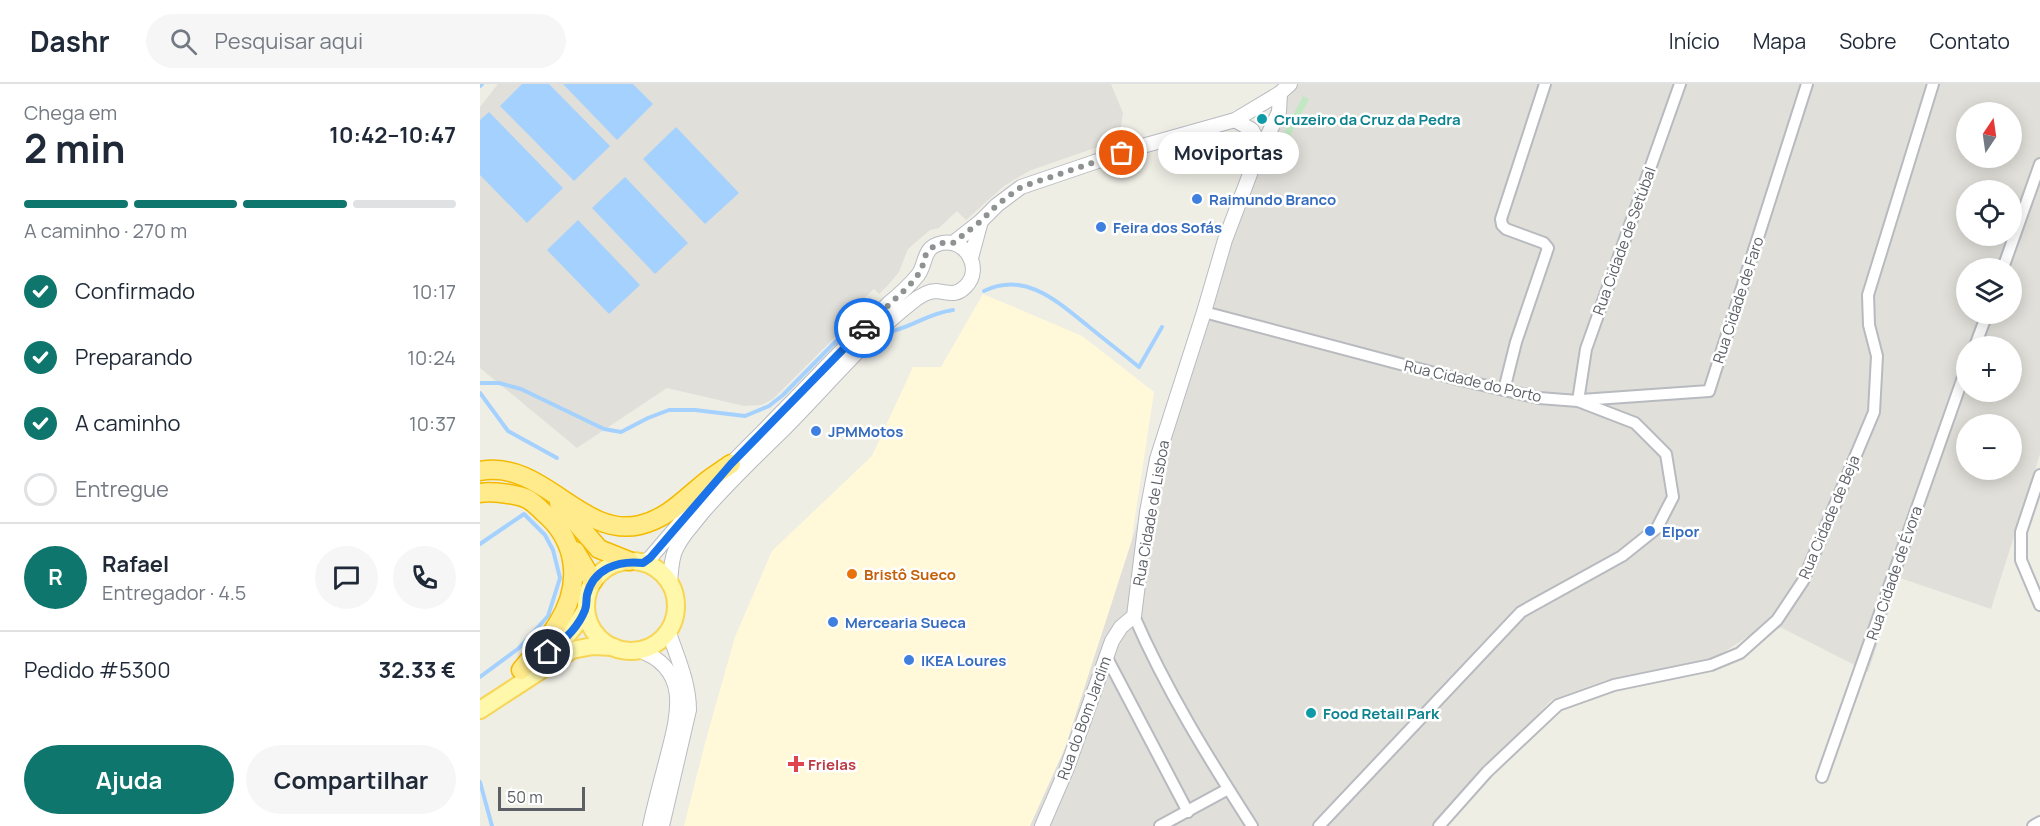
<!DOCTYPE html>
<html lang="pt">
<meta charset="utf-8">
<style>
body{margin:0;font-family:Manrope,sans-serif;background:#f6f6f7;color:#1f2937;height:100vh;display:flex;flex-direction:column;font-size:22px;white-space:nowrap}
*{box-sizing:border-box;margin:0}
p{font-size:20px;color:#747a83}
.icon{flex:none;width:33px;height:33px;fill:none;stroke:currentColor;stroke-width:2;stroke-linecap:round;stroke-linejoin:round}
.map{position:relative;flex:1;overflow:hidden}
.panel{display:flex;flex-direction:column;background:#fff;width:480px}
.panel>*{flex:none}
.needle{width:39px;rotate:13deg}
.fabs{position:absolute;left:1476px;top:18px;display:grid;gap:12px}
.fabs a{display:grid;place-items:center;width:66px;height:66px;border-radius:50%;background:#fff;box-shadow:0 3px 15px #0003;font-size:30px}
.scale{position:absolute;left:18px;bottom:15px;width:87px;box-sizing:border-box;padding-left:6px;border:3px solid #5c6066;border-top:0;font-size:16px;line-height:21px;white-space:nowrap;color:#5c6066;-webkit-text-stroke:4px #fff;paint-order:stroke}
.pin{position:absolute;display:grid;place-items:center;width:51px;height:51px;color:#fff;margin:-26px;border:3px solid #fff;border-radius:50%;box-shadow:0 2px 6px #0007}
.courier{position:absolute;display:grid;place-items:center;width:60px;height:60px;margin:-30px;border:4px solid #1a73e8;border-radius:50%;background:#fff;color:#222;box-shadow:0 2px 8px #0007}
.bubble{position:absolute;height:42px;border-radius:21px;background:#fff;box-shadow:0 3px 15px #0003;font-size:20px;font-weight:700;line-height:42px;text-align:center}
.overview em{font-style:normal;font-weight:700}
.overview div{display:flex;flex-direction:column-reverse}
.overview{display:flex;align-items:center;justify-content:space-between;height:102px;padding:0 24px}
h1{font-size:39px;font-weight:700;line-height:45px}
.bar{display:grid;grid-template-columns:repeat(4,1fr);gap:9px 6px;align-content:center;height:72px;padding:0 24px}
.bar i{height:8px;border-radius:4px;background:#e0e1e3}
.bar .on{background:#0f766e}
.bar p{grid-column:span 4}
.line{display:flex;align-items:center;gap:15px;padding:0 24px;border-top:2px solid #e0e1e3}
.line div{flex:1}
.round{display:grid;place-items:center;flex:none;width:63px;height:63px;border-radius:32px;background:#f6f6f7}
ol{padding:0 24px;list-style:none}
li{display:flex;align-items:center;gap:18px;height:66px}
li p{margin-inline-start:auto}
li .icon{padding:6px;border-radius:50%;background:#0f766e;color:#fff;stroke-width:4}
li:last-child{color:#747a83}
li i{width:33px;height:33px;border:3px solid #e0e1e3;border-radius:50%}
.primary-button{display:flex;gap:12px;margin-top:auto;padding:12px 24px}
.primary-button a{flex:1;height:69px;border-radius:36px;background:#0f766e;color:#fff;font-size:24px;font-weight:700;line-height:69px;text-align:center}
.primary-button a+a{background:#f6f6f7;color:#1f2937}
header{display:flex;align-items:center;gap:36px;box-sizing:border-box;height:84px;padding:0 30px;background:#fff;border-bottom:2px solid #e0e1e3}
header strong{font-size:28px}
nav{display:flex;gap:33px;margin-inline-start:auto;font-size:21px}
.search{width:420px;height:54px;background:#f6f6f7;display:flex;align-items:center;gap:15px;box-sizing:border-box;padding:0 21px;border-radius:33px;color:#747a83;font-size:22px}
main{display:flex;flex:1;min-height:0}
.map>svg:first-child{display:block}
</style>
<header>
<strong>Dashr</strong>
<div class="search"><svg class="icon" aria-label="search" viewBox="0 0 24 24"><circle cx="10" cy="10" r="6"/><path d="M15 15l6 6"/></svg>Pesquisar aqui</div>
<nav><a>Início</a><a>Mapa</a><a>Sobre</a><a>Contato</a></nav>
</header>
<main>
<section class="panel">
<div class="overview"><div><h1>2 min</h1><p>Chega em</p></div><em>10:42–10:47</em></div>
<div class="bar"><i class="on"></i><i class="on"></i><i class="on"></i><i></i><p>A caminho · 270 m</p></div>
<ol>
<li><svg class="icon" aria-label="check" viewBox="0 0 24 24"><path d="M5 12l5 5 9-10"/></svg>Confirmado<p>10:17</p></li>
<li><svg class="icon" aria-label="check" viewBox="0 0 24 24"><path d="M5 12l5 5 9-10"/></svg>Preparando<p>10:24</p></li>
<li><svg class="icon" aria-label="check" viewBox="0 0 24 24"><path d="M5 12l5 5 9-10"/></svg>A caminho<p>10:37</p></li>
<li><i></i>Entregue</li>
</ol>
<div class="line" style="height:108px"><b class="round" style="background:#0f766e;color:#fff">R</b><div><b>Rafael</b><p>Entregador · 4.5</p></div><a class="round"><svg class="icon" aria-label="chat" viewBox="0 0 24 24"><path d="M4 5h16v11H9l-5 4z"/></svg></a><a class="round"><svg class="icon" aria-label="phone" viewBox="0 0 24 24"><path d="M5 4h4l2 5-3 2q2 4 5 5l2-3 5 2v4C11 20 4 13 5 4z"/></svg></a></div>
<div class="line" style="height:78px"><div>Pedido #5300</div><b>32.33 €</b></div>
<div class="primary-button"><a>Ajuda</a><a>Compartilhar</a></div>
</section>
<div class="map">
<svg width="1560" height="742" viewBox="0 0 1560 742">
<rect width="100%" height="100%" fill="#efeee5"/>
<path fill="#fff9da" d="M503,210L602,252L674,308L651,459L585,664L550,742H204L225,659L255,553L292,467L392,372L433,283H461Z"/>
<g fill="#e0dfd9" fill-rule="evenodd">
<path d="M18,0H631L643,29L640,49L626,60L549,87L524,102L486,136L477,127L459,144L450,146L428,165L419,188L408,201L399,210L394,205L377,221L373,227L371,237L293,315L281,321L264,322L187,304L97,364L0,284V23Z"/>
<path d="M799,0H1560V370L1511,525L1420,494L1388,588L1302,544L1278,546L1230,577L1126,596L1071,616L958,742H550L585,664ZM1486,28H1532V74H1486ZM1486,106H1532V152H1486ZM1486,184H1532V230H1486ZM1486,262H1532V308H1486ZM1486,340H1532V386H1486Z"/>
</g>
<path fill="#c1e8c3" d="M823,12L829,15L794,83L790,76L799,58L803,60L806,55L802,53Z"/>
<g fill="#a5d1ff">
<path d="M42,0H69L130,62L94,97L20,22Z"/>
<path d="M83,0H153L173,20L137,56Z"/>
<path d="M9,28L83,104L47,139L0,91V36Z"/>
<path d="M196,43L259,109L225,140L163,75Z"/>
<path d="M145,93L208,159L175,190L112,124Z"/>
<path d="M98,136L160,201L129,230L67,166Z"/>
</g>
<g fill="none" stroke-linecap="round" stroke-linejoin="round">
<g stroke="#a5d1ff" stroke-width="4">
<path d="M0,2L2,0"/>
<path d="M504,207C545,187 577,217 608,242C625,256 642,269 659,283L682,243"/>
<path d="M413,247C435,241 450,229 473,226"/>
<path d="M0,299H19L41,305L124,345L141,348L168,334L189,326H215L265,332L289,322L303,311L365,248"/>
<path d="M0,309L28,347L77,374"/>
<path d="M0,460L44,430L65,451L73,466L80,494L68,532L39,564L0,593"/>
<path d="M0,698L12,742"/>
</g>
<g stroke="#b7babf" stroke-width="14">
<g id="street">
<path d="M1523,184L1560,80"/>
<path d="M724,228L977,295L1059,314L1098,317L1155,339L1186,370L1193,413L1177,444L1142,472L1041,528L839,742"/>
<path d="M1495,262L1507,230"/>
<path d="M1024,306L1036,258L1068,164L1064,159L1026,145L1022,141L1021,135L1065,0"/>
<path d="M1101,316L1229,307L1327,0"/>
<path d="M1098,317L1106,265L1200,0"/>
<path d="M1560,391L1541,448V476L1560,521"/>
<path d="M654,532C686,606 729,675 772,742"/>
<path d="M626,572L708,728"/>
<path d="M1342,693L1486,285"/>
<path d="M680,742L748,705"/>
<path d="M959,742L1007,688L1078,621L1134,601L1231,581L1260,569L1297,536L1323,497L1394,328L1397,272L1389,241L1388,211L1453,0"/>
<path d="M1553,742L1560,738"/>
</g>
</g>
<g stroke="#b8bbc1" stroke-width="16">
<g id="secondary">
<path d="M755,36L772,46L781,64"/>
<path d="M473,159L501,137L517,121L541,103L659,63L755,36L800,9L810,0"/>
<path d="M491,174L501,137"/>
<path d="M163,479L170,474C197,443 223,412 250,381C265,365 281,350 296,334C334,296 370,257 408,220C419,211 429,202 438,191C447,179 442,163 462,159C486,154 503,185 486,202C476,213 468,208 456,207C447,207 437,214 431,219C384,256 346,303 304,345C276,372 248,399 222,429C214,440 203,450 197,463C191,473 191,488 190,499"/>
<path d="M158,566C210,584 199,628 188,670C182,694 175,718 170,742"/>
<path d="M182,742L209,626C209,598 197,573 188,546"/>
<path d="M562,742L587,684L632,557L641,543L654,532L667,428L677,375L724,228L745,156L773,82L799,28L800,9"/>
</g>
</g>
<g stroke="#f6d557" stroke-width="20">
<g id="primary">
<circle cx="151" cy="522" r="45"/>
<path d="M63,571C84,557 93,547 106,525"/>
<path d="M0,626L92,566L113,562L134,563"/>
</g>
</g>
<g stroke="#f4ba00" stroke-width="21">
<g id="highway">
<path d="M0,387C63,375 101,455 160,441C189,434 206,413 228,396C236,390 244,385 251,380"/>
<path d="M0,409C11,407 39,410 49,416C54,419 59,424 63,428C98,457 102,501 78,539C68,556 53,571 41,586"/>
<path d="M79,419L119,465L149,477"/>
<path d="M95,467L113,497"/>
</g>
</g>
<use href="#street" stroke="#fff" stroke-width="10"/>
<use href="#secondary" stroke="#fff" stroke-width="14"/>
<use href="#primary" stroke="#fff8aa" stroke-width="16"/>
<use href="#highway" stroke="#ffea8c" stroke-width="18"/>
</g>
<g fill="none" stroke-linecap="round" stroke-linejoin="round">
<path stroke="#8f9292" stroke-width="6" stroke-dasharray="0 10.8" d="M384,244L429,202L441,187L446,170L453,163L462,159H473L501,137L517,121L541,103L642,69"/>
<path stroke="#1a73e8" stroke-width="8" d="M68,568C84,557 98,544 105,526C107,521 106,516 107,511C113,485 138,476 163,479L170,474L251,380L384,244"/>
</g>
<g fill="#0f9aa8" stroke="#fff" stroke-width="2">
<circle cx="782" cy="35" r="6"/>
<circle cx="831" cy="629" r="6"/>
</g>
<g fill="#3f7fe0" stroke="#fff" stroke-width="2">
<circle cx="717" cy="115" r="6"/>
<circle cx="621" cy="143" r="6"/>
<circle cx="336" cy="347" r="6"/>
<circle cx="1170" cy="447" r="6"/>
<circle cx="353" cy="538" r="6"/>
<circle cx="429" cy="576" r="6"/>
</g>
<circle fill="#e8710a" stroke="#fff" stroke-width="2" cx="372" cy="490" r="6"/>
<path fill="#e0444e" stroke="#fff" stroke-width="2" d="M313 671h6v6h6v6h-6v6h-6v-6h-6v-6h6z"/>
<g text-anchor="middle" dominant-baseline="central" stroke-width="5" stroke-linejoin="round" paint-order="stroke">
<g font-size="15" font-weight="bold" fill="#0d838f" stroke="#fff" text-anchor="start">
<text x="794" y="35">Cruzeiro da Cruz da Pedra</text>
<text x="843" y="629">Food Retail Park</text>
</g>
<g font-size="15" font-weight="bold" fill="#366cbe" stroke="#fff" text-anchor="start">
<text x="729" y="115">Raimundo Branco</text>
<text x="633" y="143">Feira dos Sofás</text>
<text x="348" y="347">JPMMotos</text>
<text x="1182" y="447">Elpor</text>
<text x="365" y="538">Mercearia Sueca</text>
<text x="441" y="576">IKEA Loures</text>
</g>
<g font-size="15" fill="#5c6066" stroke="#fff">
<text transform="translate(1144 157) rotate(-70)">Rua Cidade de Setúbal</text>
<text transform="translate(1258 216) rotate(-72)">Rua Cidade de Faro</text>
<text transform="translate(993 297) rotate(13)">Rua Cidade do Porto</text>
<text transform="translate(671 429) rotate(-80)">Rua Cidade de Lisboa</text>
<text transform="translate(1349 433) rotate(-67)">Rua Cidade de Beja</text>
<text transform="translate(1414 489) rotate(-71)">Rua Cidade de Évora</text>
<text transform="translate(604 634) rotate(-70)">Rua do Bom Jardim</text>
</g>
<g font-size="15" font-weight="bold" fill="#c56008" stroke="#fff" text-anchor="start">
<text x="384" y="490">Bristô Sueco</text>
</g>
<g font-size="15" font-weight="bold" fill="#be3a42" stroke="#fff" text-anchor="start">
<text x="328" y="680">Frielas</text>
</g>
</g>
</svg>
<div class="fabs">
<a><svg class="needle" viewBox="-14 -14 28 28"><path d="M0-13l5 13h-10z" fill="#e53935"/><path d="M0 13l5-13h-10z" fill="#747a83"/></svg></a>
<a><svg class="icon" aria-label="locate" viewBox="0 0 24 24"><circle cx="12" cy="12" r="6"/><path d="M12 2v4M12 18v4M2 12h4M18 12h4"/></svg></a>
<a><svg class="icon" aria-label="layers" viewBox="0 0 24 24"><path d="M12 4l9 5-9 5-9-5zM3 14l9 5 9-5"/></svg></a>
<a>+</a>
<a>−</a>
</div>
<div class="scale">50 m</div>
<div class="pin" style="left:642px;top:69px;background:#ea580c"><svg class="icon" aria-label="bag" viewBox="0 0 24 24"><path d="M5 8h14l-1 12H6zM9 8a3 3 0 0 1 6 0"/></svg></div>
<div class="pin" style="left:68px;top:568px;background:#1f2937"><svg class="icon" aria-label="home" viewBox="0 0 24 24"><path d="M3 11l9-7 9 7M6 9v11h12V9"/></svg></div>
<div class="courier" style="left:384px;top:244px"><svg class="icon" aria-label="car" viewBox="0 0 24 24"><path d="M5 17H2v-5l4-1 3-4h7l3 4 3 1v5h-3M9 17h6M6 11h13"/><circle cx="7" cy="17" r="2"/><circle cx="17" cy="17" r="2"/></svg></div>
<div class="bubble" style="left:678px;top:48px;width:141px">Moviportas</div>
</div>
</main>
